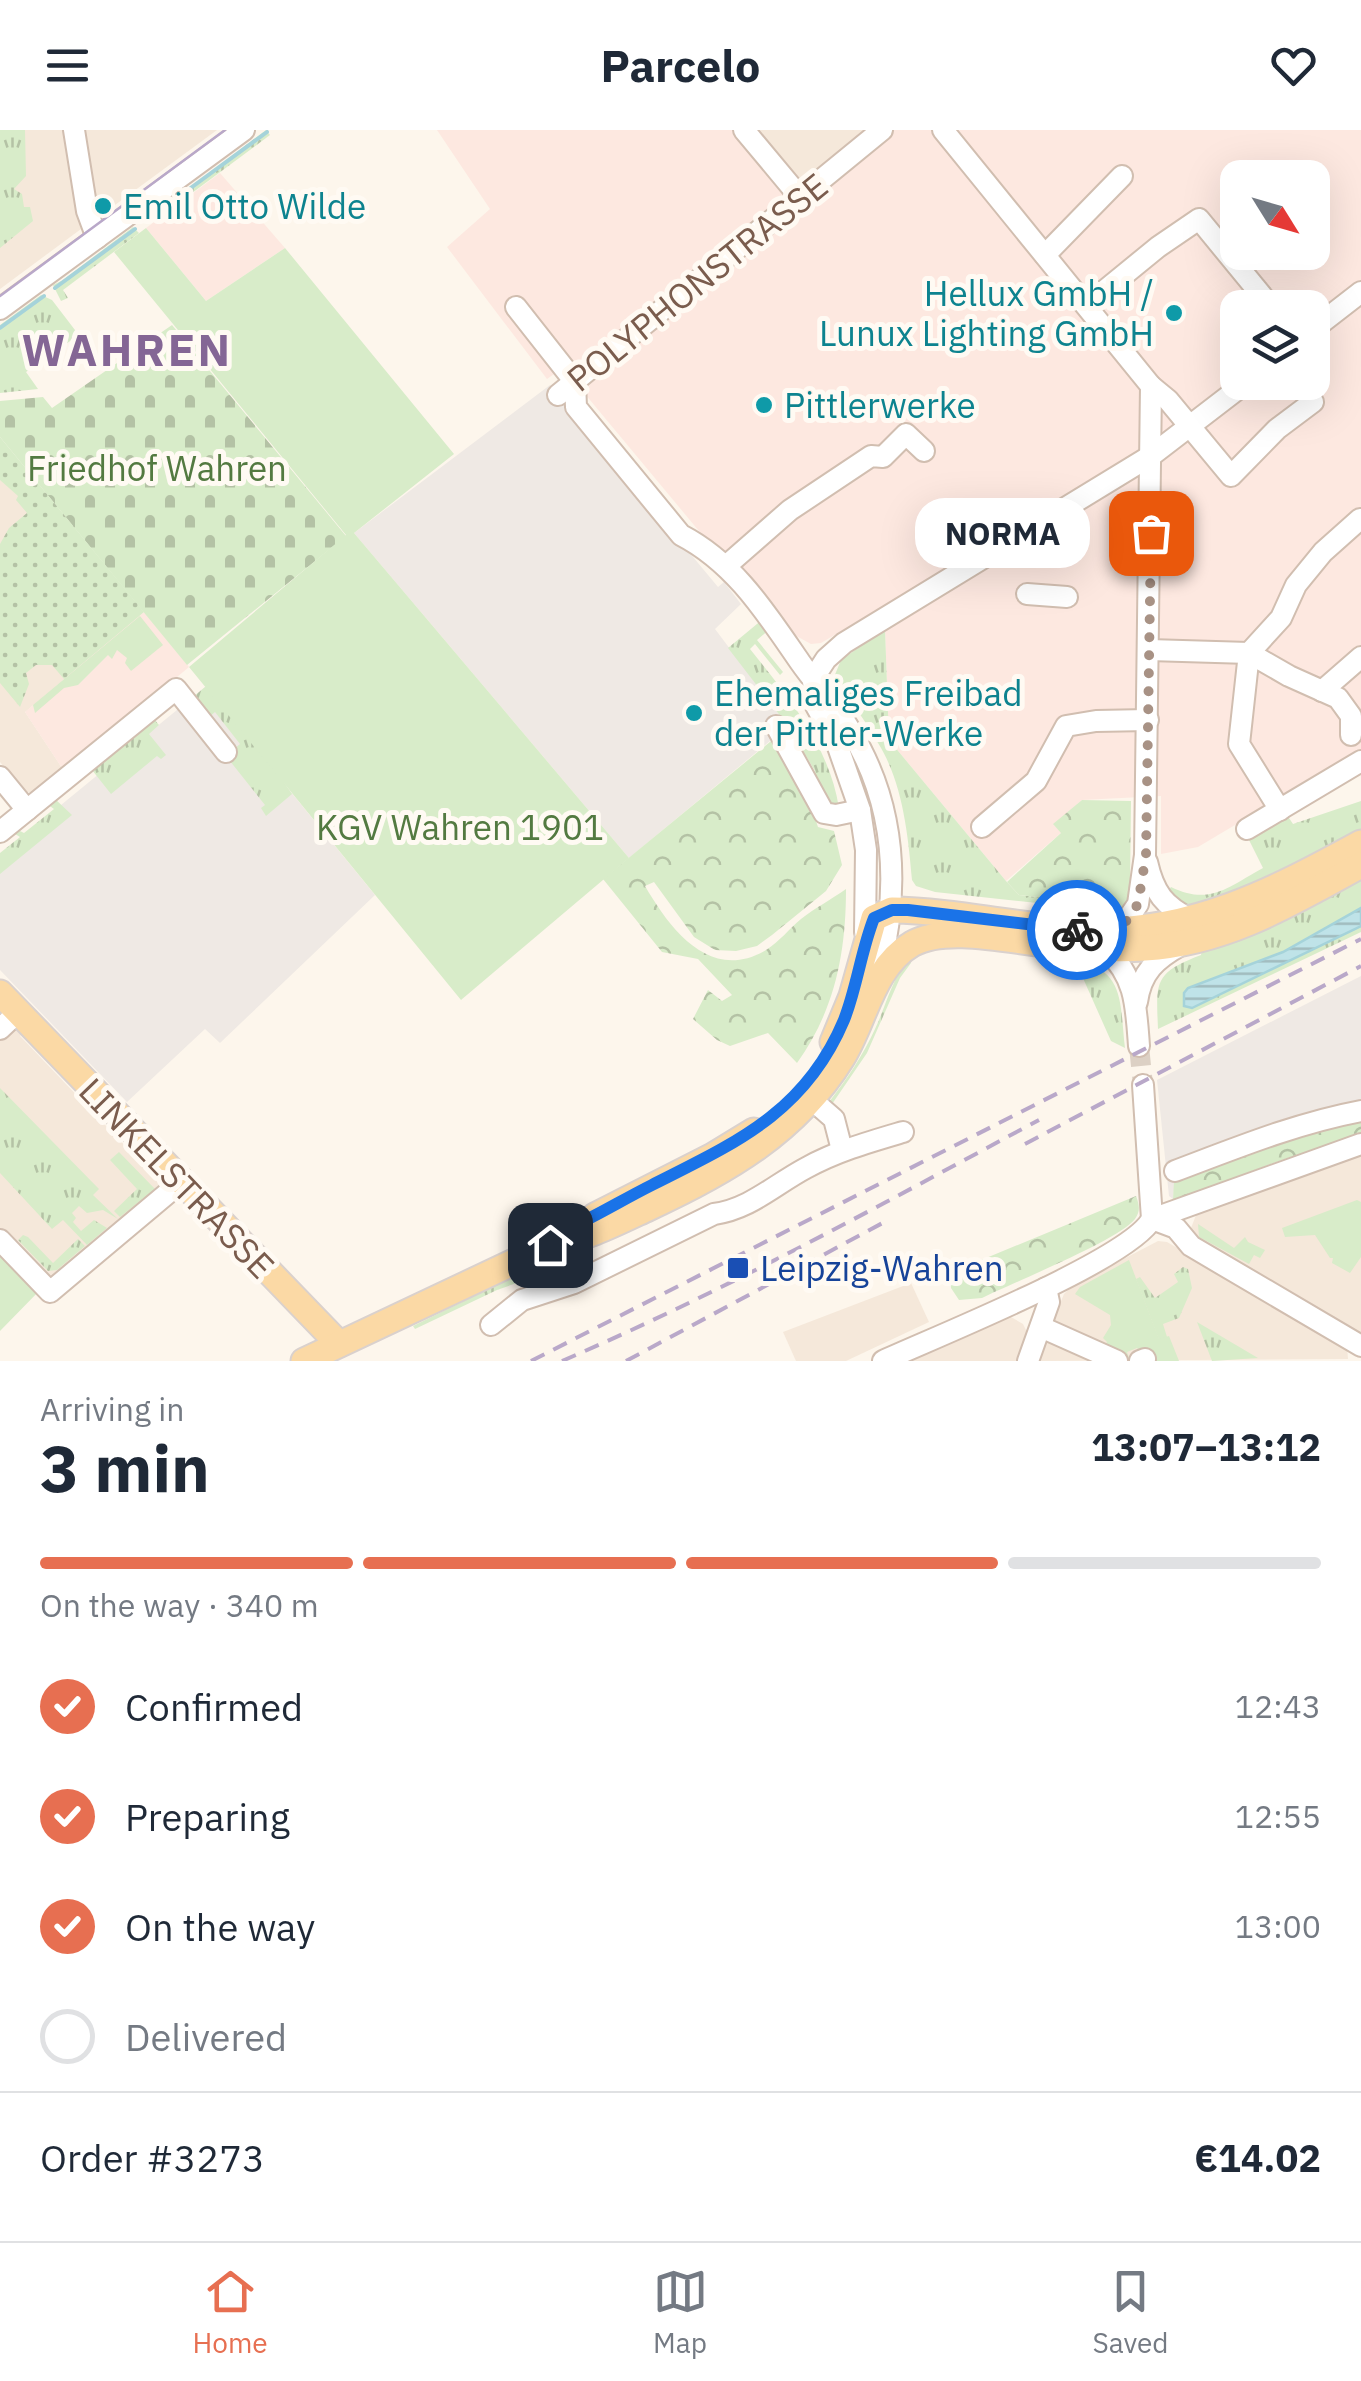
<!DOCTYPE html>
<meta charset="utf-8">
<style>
body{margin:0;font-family:"IBM Plex Sans",sans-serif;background:#f2f2f3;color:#1f2937;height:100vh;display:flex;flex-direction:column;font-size:38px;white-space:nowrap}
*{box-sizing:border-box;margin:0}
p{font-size:32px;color:#747a83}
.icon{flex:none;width:55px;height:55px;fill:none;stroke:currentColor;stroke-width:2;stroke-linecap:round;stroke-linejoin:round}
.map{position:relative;height:1231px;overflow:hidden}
.sheet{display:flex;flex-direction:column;background:#fff;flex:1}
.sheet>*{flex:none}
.needle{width:65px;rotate:127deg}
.fabs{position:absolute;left:1220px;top:30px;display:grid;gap:20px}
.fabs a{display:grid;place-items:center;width:110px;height:110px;border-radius:20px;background:#fff;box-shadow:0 10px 40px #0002;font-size:50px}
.pin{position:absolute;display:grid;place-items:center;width:85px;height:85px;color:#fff;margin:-42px;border-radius:20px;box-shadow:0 5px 15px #0006}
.courier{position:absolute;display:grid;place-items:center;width:100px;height:100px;margin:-50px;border:8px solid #1a73e8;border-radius:50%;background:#fff;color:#222;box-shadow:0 2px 12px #0007}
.bubble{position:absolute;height:70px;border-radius:30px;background:#fff;box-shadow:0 10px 40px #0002;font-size:32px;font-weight:700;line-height:70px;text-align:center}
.head em{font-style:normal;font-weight:700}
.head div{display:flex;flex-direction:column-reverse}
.head{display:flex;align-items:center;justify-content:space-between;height:170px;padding:0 40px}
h1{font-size:65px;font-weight:700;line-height:75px}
.bar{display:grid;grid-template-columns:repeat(4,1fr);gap:15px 10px;align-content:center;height:120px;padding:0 40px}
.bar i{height:12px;border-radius:8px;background:#e0e1e3}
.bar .current{background:#e76f51}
.bar p{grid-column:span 4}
.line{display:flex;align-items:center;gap:25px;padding:0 40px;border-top:2px solid #e0e1e3}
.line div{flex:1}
ol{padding:0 40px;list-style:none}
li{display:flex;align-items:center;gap:30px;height:110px}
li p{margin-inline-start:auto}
li .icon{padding:10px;border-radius:50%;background:#e76f51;color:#fff;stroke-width:4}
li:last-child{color:#747a83}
li i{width:55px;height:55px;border:5px solid #e0e1e3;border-radius:50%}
header{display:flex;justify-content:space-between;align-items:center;height:130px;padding:0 40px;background:#fff;font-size:45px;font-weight:700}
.dock{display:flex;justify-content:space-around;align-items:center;height:140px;border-top:2px solid #e0e1e3;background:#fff;font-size:28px;color:#747a83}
.dock a{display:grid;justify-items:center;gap:5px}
.dock .current{color:#e76f51}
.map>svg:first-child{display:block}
</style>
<header><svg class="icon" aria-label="menu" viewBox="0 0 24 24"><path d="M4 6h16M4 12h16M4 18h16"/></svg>Parcelo<svg class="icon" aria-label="heart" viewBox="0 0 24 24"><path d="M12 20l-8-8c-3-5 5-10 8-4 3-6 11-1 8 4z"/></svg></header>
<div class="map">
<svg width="1361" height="1231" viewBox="0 0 1361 1231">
<defs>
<pattern id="grass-tufts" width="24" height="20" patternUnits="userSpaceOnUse" patternTransform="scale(2.5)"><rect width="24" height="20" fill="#d8ecc9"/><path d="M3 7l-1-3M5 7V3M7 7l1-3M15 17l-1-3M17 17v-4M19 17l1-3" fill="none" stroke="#b4c2a5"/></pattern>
<pattern id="forest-crowns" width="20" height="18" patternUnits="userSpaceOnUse" patternTransform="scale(2.5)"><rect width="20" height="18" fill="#d8ecc9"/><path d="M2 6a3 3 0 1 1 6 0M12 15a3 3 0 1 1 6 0" fill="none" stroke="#b4c2a5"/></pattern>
<pattern id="cemetery-stones" width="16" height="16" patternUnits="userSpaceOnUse" patternTransform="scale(2.5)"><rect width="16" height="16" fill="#d8ecc9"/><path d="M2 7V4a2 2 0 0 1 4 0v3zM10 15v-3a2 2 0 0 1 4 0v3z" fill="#b4c2a5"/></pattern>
<pattern id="park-dots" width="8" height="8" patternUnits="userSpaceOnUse" patternTransform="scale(2.5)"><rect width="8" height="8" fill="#d8ecc9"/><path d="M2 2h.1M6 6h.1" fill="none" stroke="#b4c2a5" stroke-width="1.8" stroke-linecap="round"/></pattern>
<pattern id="water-rules" width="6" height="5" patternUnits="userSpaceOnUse" patternTransform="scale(2.5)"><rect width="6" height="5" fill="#bfe3e8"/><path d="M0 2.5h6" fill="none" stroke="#a0bbbe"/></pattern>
</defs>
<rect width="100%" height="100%" fill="#fdf6ec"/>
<g fill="#f5e8da">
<path d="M0,0H67L81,99L0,159Z"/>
<path d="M81,0H217L104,83L94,76Z"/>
<path d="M752,0H871L800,58Z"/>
<path d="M0,318L140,486L25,582L64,641L36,663L25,662L0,632Z"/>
<path d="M0,878L23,902L20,906L152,1044L156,1041L163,1053L162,1060L53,1148L43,1144L0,1099Z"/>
<path d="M1361,1018V1207L1194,1109L1191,1098L1198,1080Z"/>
<path d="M1158,1111L1167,1112L1347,1216L1348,1229L1036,1231L1064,1164L1072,1156Z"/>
<path d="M911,1153L929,1192L846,1231H796L783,1202Z"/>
<path d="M997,1187H1011L1023,1194L1030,1208L1021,1231H904Z"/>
</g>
<g fill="#fde8e0" fill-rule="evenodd">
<path d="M437,0H732L793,71L882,0H1361V620L1198,717L1161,724V666L1082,670L1054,695L1062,702L1006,751L889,610L885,499L897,468L821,513L811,514L778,496L575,252L584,244L574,230L547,249L447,117L490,79ZM1238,48H1312V122H1238ZM1238,178H1312V252H1238Z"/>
<path d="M220,43L285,118L206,171L146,98Z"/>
<path d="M144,482L189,537L64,641L25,582Z"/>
</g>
<g fill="#efe9e4">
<path d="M550,255L718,457L724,452L741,474L715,499L788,596L629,728L354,403Z"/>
<path d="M205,557L375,765L220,913L205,899L127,972L0,840V725Z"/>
<path d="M1361,846V991L1259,1019L1175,1050L1173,1069L1169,1066L1157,950Z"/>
</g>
<g fill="url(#grass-tufts)">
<path d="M0,0H25L26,46L14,59L22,64L24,77H30L33,91L0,118Z"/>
<path d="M266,0L270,5L161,86L158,82Z"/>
<path d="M133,97L139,103L63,160L68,168L61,171L53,155L63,150Z"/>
<path d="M41,165L52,170L75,200L73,209L26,242L38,259L0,263V195Z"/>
<path d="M763,489L770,499L757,510L783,542L780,545L755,514L750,519C788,567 829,615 839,678H828L811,647L815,641L788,596L728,518Z"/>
<path d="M885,499L889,610L1006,751L1019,765L1118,776L1130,756L1129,774L1122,782L935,762L916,756L912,750C908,705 903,653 878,613C865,590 849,569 834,547L841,530Z"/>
<path d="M218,556L292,664L266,686L261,678L265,675L226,626L240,614L215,582L208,588L192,568L205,557Z"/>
<path d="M154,589L159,595L149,604L166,625L161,629L157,626L111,664L92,640Z"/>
<path d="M54,668L72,685L0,744V723L20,707L12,702L16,699L24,703L54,679L47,674Z"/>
<path d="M1361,671V704L1294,742L1192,779L1165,765L1171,757C1210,776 1228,757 1263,738L1246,704L1285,682L1293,694Z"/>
<path d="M1361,743V802L1158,899C1156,851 1154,843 1201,825L1202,819Z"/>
<path d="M910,829L911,833L900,848L867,923L830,977L829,972C847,949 863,925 875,899C887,874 891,849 910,829Z"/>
<path d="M1080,833C1126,839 1120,880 1125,918L1111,911L1078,837Z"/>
<path d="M0,958L99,1059L93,1065L118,1089L103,1080L87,1083L79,1076L72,1083L76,1088L73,1092L81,1101L94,1090L107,1098L87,1115L63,1090L52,1099L0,1043Z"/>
<path d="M119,1022L155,1059L120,1087L114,1081L137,1059L110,1030Z"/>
<path d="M23,1105L28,1107L53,1133L78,1109L85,1116L57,1140L48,1141L18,1110Z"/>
<path d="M573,1127L576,1132L497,1160L415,1199L413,1196L505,1151Z"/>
<path d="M1183,1137L1188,1139L1192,1158L1179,1188L1163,1194L1167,1207L1159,1210L1136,1149L1140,1147L1155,1168L1178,1152L1174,1144Z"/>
<path d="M1197,1192L1258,1228L1212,1231Z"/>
</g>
<g fill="url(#forest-crowns)">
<path d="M776,607L803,652L818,697L834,701L842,735L826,761L772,805L757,816L736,821L715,820L694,807L654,752L645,756C670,799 710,853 766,820C780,811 789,799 801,789C815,778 832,769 846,759C846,823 835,880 797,933L768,903L730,916L717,910L693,889L708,860L722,871L732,865L698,829L662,822L603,749Z"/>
<path d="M1082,670L1131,671L1130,756L1119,776L1019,765L1007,752L1061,703L1053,694Z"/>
<path d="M1361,991V1006C1300,1022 1237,1044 1181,1073L1173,1069L1174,1051L1259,1019Z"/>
<path d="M1136,1066C1139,1074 1141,1081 1135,1089C1119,1110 1012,1153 982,1168L959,1170L951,1158L950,1143Z"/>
</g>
<path fill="url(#cemetery-stones)" d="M172,195L346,406L187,535L0,307V271L43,267L52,278Z"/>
<path fill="url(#park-dots)" d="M0,307L144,482L64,549L52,535H36L26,543L29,554L20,577L0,553V414L9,398L27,383L16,370L18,366L0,350Z"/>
<g fill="#d8ecc9">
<path d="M146,98L206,171L285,118L454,324L354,403L629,728L461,870L189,537L346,405L114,122Z"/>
<path d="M140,486L163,515L131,541L125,533L127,528L117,520L112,529L108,525L78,555L64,558L35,583L33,575Z"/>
<path d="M1357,1070L1361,1072V1127L1350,1143L1332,1133L1333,1128H1330L1315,1105L1285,1107L1282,1098Z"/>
<path d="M1198,1094L1234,1118L1245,1107L1248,1112L1265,1120L1260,1128L1254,1125L1249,1134L1199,1107Z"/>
<path d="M0,1126L32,1159H41L0,1201Z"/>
<path d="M1129,1130L1159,1209L1169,1206L1179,1231H1148L1137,1218L1127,1222L1129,1228L1124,1230L1102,1220L1107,1212L1103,1208L1111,1195L1110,1185L1075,1164L1080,1157Z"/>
</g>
<path fill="url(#water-rules)" stroke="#a5d3da" stroke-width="2.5" d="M1361,778V796L1192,878L1184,876V863L1188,858L1283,822Z"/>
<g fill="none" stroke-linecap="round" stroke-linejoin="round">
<g stroke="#a5d3da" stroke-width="4">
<path d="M158,82L267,2"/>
<path d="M55,158L135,99"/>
<path d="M0,198L44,166"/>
</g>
<path stroke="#dcd0c4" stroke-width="20" stroke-dasharray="20 10" stroke-linecap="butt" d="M1139,916L1143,955"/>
<g stroke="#d1beb0" stroke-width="24">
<g id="minor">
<path d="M74,0L87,81L97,108"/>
<path d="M744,0L799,66"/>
<path d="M943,0L1151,256L1145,725L1138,774L1120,800"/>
<path d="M1045,125L1122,46"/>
<path d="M1087,175L1158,117L1199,89L1272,178"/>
<path d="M516,177L575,252L576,277L681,405C735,433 766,483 800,532C816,555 836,575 850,600C897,676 900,759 879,843"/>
<path d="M0,179L244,0"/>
<path d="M1312,200L1361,162"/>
<path d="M1151,256L1168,270L1231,346L1277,299L1313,272"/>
<path d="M558,265L882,0"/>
<path d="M726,436L790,380L871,326L883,327L906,304L924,321"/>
<path d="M1027,464L1067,467"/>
<path d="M1149,520L1249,523L1289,546L1338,568L1351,586V605"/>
<path d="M813,549L826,529L844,513L1152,325L1247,252"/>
<path d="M813,551L816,576L837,614L860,680L866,720L865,802"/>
<path d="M1322,561L1361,527"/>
<path d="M776,596L824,683L836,685L860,680"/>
<path d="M0,647L27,680"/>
<path d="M1280,680L1239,614L1249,523L1281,488L1296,455L1323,422L1360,389"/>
<path d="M982,697L1036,651L1066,596L1096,591L1148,590"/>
<path d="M1247,699L1361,631"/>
<path d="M0,702L176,559L226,622"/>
<path d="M1147,732C1154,763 1164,776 1192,790"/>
<path d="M1106,819C1136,848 1136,875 1139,916"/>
<path d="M1137,872C1141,842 1156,829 1181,815"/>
<path d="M0,899L18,882"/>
<path d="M1143,955L1152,1089"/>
<path d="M811,969L834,989L842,1020"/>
<path d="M1175,1041C1236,1018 1297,993 1361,981"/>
<path d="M1152,1089L1176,1098L1191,1116L1361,1216"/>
<path d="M0,1110L50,1162L181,1052"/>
<path d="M491,1195L522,1170L574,1153L714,1084C750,1079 774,1055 806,1038C837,1021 869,1012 903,1002"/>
<path d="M1041,1197L1117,1231"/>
<path d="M883,1231C935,1207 1129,1130 1152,1089L1361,1014"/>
<path d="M1028,1231L1049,1172L1046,1158"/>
<path d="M1140,1231L1145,1229"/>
</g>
</g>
<g stroke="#dad1cd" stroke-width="29">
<g id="major">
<path d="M0,863L339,1214"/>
<path d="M833,912L852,866L874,788L892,780C958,781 1023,798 1089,800C1191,804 1275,760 1361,713"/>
<path d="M595,1086L713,1026L754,1001"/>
<path d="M304,1231L550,1115C585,1109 616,1093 648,1078C726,1042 796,1002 842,928C865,891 872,837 912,814C947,794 1015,812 1054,815C1084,818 1115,820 1145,818C1226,813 1292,773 1361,735"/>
</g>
</g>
<use href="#minor" stroke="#fff" stroke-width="20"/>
<use href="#major" stroke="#fbd9a5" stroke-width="25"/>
<path stroke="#b9a8c9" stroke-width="2.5" d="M0,166L225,0"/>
<g stroke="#b9a8c9" stroke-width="4" stroke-dasharray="15 10" stroke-linecap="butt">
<path d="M1025,1014L1361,836"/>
<path d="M531,1231L1361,809"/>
<path d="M562,1231C727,1160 882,1074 1039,990"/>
<path d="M626,1231L890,1089"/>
</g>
</g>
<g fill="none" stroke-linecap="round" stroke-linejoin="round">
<path stroke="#a89285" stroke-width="10" stroke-dasharray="0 18" d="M1077,800H1120L1138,774L1146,725L1151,403"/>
<path stroke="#1a73e8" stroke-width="12" d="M550,1115L570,1098C598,1085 624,1069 652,1055C735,1013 805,983 844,890C857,857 861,821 874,788L892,780H908L1077,800"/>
</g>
<g fill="#0f9aa8" stroke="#fffaf3" stroke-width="4">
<circle cx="103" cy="76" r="10"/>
<circle cx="1174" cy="183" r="10"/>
<circle cx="764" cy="275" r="10"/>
<circle cx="694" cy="583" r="10"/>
</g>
<rect fill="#1a4fb4" stroke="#fffaf3" stroke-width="4" x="726" y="1126" width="24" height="24" rx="5"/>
<g text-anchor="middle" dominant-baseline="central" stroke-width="10" stroke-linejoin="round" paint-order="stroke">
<g font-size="35" fill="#0d838f" stroke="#fffaf3" text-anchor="start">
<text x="123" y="76">Emil Otto Wilde</text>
<text x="1154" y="163" text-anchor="end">Hellux GmbH /<tspan x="1154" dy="40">Lunux Lighting GmbH</tspan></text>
<text x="784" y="275">Pittlerwerke</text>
<text x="714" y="563">Ehemaliges Freibad<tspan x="714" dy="40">der Pittler-Werke</tspan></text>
</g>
<g font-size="35" fill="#7a5c4d" stroke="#fffaf3">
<text transform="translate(697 152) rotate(-39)">POLYPHONSTRASSE</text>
<text transform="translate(177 1048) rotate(46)">LINKELSTRASSE</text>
</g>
<g font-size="35" fill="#537a41" stroke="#fffaf3">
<text x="157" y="338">Friedhof Wahren</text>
<text x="460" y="697">KGV Wahren 1901</text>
</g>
<g font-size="35" fill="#164399" stroke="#fffaf3" text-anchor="start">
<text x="760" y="1138">Leipzig-Wahren</text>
</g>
<g font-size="45" font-weight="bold" letter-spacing="2.5" fill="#846695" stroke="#fffaf3">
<text x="127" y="219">WAHREN</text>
</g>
</g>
</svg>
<div class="fabs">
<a><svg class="needle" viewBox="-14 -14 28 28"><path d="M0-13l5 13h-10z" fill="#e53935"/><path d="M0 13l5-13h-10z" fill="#747a83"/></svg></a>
<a><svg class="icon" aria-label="layers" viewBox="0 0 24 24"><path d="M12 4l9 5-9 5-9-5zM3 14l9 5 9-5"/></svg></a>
</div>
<div class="pin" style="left:1151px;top:403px;background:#ea580c"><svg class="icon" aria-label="bag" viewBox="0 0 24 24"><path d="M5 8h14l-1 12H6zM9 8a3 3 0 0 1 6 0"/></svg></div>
<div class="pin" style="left:550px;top:1115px;background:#1f2937"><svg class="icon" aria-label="home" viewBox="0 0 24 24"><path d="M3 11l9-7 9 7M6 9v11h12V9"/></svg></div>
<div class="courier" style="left:1077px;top:800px"><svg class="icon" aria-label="bike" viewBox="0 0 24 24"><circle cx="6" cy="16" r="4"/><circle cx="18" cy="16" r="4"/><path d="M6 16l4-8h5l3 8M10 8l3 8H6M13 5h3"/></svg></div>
<div class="bubble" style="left:915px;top:368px;width:175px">NORMA</div>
</div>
<section class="sheet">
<div class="head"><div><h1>3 min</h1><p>Arriving in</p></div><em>13:07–13:12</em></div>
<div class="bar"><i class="current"></i><i class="current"></i><i class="current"></i><i></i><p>On the way · 340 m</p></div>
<ol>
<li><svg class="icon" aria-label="check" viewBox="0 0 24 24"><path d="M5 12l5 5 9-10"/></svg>Confirmed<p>12:43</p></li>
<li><svg class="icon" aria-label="check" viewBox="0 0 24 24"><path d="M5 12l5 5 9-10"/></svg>Preparing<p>12:55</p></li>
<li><svg class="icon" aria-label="check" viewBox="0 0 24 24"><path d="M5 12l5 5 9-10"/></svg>On the way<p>13:00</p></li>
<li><i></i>Delivered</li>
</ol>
<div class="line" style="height:130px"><div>Order #3273</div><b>€14.02</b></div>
</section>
<nav class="dock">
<a class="current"><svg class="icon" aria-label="home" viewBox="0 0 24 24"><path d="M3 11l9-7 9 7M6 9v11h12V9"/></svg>Home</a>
<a><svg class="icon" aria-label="map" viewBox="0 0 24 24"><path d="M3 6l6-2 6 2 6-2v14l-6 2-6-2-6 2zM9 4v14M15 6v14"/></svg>Map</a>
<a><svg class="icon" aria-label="saved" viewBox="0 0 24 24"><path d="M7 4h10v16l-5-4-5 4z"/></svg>Saved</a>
</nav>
